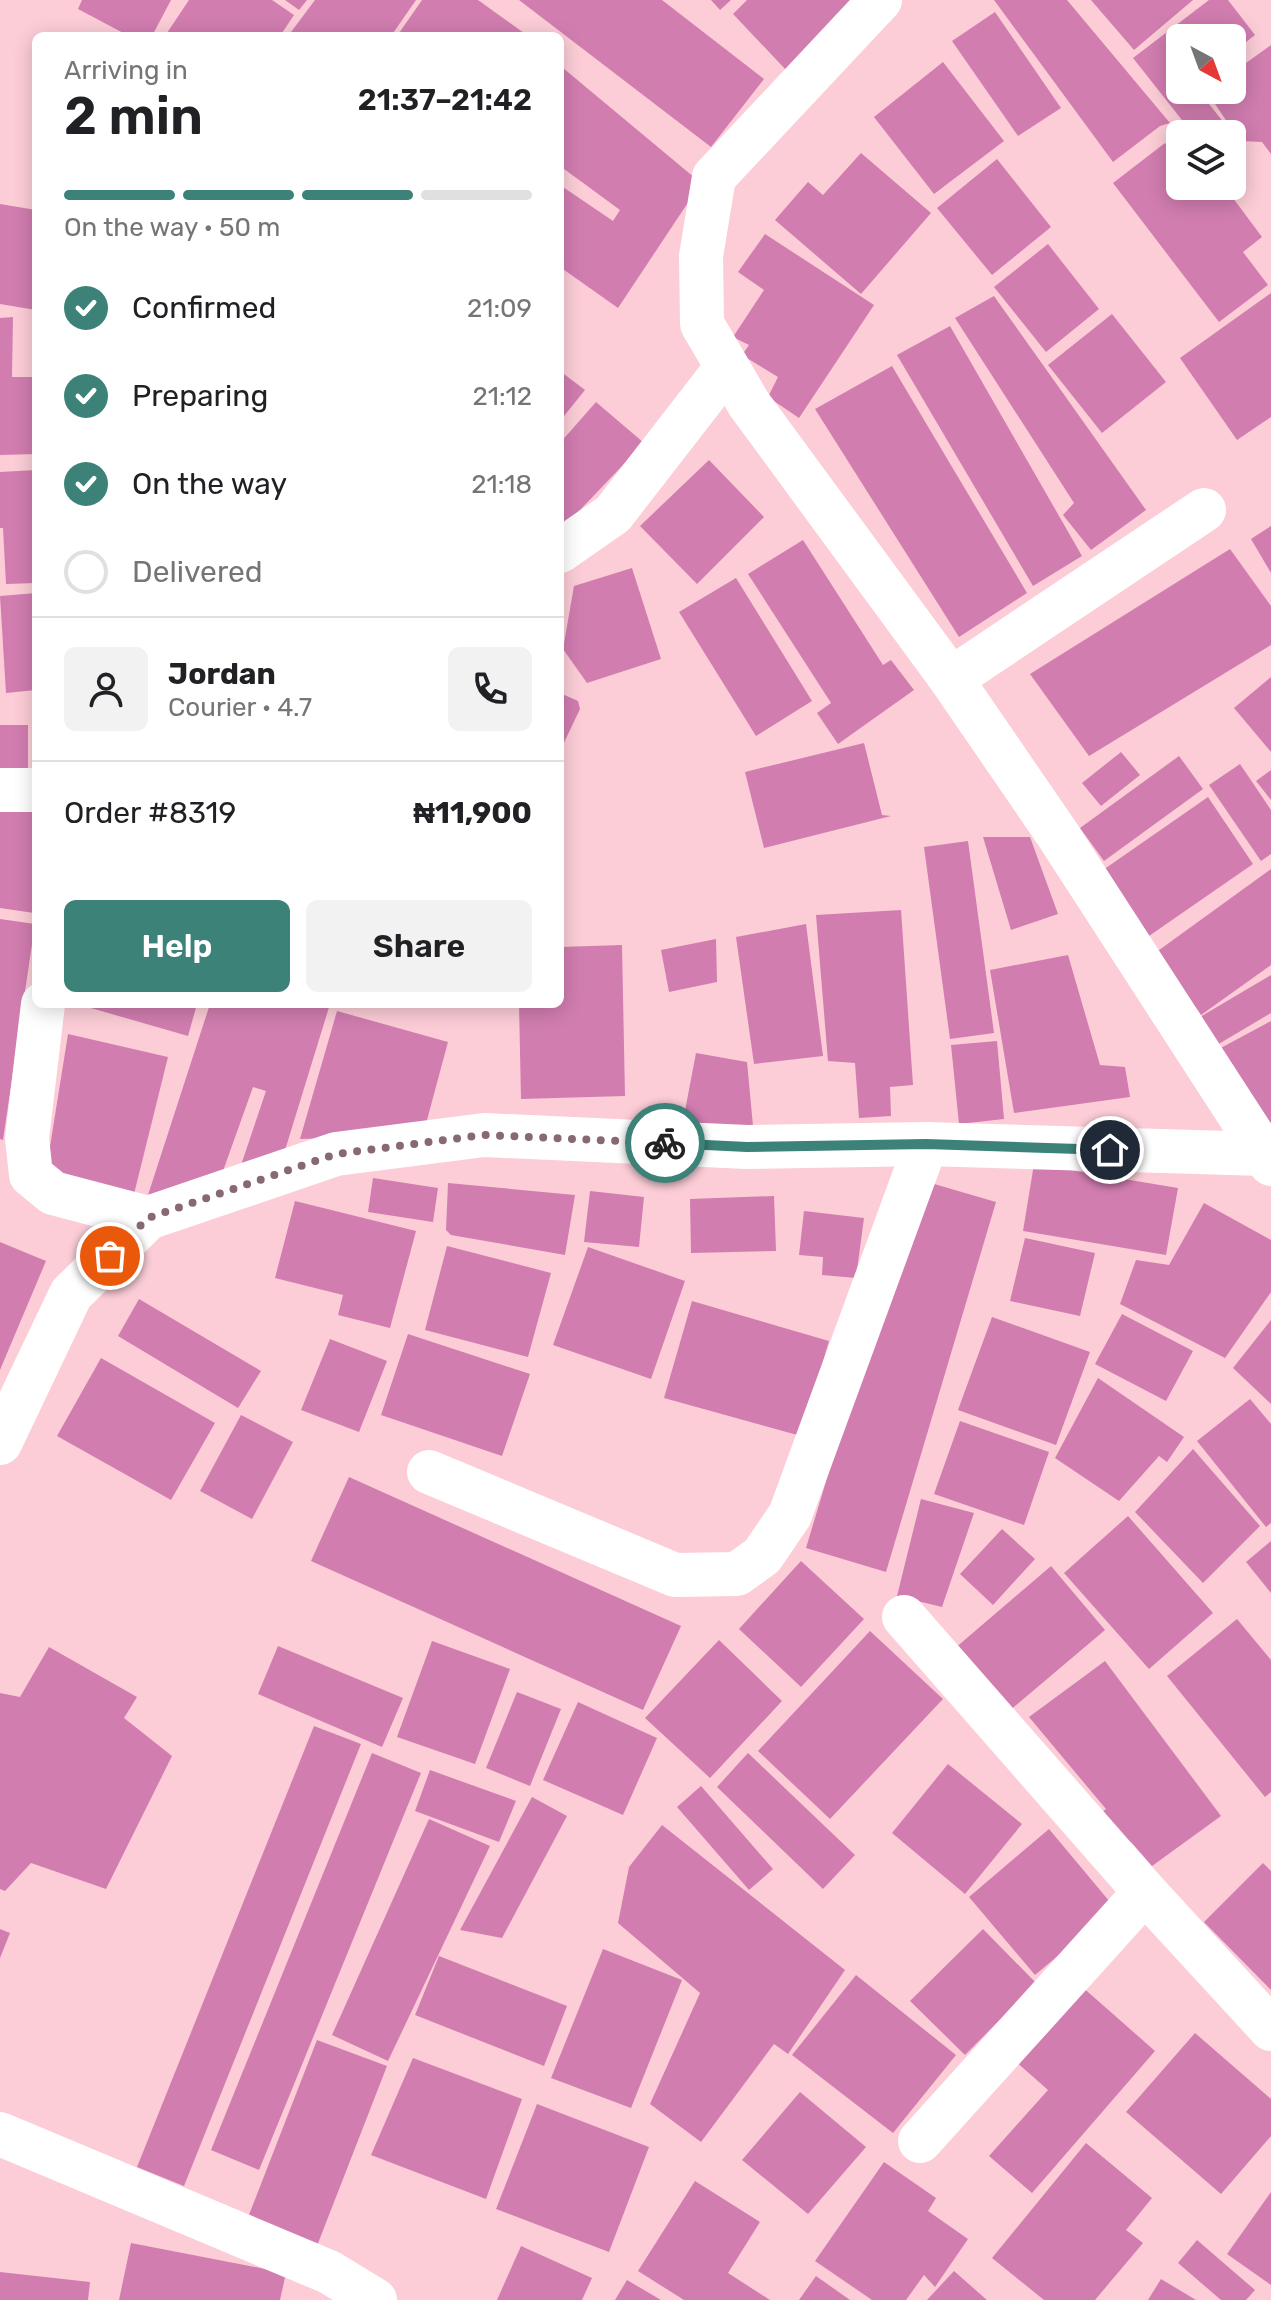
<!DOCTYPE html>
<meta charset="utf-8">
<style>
body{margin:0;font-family:Rubik,sans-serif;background:#f2f2f2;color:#202124;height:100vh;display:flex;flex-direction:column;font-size:30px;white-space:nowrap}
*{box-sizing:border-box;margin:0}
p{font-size:26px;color:#757577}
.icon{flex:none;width:44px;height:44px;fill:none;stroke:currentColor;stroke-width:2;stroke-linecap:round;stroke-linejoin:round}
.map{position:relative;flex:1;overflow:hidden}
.details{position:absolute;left:32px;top:32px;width:532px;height:976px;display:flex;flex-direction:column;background:#fff;border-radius:12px;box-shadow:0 4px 20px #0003}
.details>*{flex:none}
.needle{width:52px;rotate:139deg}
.tools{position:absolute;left:1166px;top:24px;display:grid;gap:16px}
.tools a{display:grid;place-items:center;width:80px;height:80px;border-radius:12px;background:#fff;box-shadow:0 4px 20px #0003;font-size:40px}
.pin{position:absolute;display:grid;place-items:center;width:68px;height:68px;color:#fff;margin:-34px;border:4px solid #fff;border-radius:50%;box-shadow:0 2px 8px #0007}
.courier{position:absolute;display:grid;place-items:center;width:80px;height:80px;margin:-40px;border:6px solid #3c8278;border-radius:50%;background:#fff;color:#222;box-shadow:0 2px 10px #0007}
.summary em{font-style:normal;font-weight:600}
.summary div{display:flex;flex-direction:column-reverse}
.summary{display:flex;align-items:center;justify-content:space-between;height:136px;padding:0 32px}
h1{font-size:52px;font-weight:600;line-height:60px}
.bar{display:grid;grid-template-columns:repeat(4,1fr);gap:12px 8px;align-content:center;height:96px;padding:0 32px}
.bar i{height:10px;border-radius:6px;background:#e0e0e0}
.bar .on{background:#3c8278}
.bar p{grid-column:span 4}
.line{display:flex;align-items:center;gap:20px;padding:0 32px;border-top:2px solid #e0e0e0}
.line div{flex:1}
.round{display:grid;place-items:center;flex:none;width:84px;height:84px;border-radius:12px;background:#f2f2f2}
ol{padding:0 32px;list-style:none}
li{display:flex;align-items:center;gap:24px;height:88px}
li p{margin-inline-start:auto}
li .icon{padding:8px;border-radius:50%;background:#3c8278;color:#fff;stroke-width:4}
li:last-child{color:#757577}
li i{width:44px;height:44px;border:4px solid #e0e0e0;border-radius:50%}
.action{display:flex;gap:16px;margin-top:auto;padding:16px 32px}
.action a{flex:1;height:92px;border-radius:12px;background:#3c8278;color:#fff;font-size:32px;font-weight:600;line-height:92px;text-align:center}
.action a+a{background:#f2f2f2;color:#202124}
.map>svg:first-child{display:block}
</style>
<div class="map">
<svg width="1271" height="2300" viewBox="0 0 1271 2300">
<rect width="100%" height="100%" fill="#fccdd7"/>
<g fill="#d17db0">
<path d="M82,0H171L152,36H129L78,9Z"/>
<path d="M189,0H272L294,15L280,36H165Z"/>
<path d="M285,0H307L299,10Z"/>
<path d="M315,0H416L391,36H288Z"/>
<path d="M422,0H478L528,36H397Z"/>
<path d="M519,0H662L764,79L711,147Z"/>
<path d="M711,0H731L720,10Z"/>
<path d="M747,0H860L787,71L733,14Z"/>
<path d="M994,0H1067L1170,123L1160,126L1113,162Z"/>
<path d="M1091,0H1193L1134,50Z"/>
<path d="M1209,0H1228L1255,35L1232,53V38H1180V90H1198L1243,147L1232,156V134H1193L1133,58Z"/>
<path d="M995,12L1061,108L1018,136L952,41Z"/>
<path d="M1271,45V154L1262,142L1240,141L1207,92L1232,90V73Z"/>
<path d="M943,62L1004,141L934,194L874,117Z"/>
<path d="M563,68L701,183L618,308L560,267V185L613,221L620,210L560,166Z"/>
<path d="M1165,143L1180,163V186H1198L1201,190L1206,186H1224L1262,237L1243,252L1268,285L1219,322L1113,183Z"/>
<path d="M861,153L931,213L861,294L775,220L808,182L823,195Z"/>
<path d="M997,159L1051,227L992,275L937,208Z"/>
<path d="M1232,165L1244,180L1234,187L1232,184Z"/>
<path d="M0,204L36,210V310L0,304Z"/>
<path d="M765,234L874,305L799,418L768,397L778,377L742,355L749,345L733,337L764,290L738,272Z"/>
<path d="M1048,244L1099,309L1046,352L994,287Z"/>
<path d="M1271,293V417L1237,440L1180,358Z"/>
<path d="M994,296L1146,510L1091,550L1063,515L1074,503L955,318Z"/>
<path d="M1112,314L1166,382L1102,433L1048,365Z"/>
<path d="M13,317L12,377H36V454L0,455V318Z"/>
<path d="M950,326L1082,556L1033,586L897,355Z"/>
<path d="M892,366L1027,593L959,637L815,409Z"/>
<path d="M560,371L585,390L560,421Z"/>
<path d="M596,402L644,443L560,531V443Z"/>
<path d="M709,460L764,517L697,584L640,526Z"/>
<path d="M36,470V583L6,584L3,528H0V472Z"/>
<path d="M1271,526V573L1251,539Z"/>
<path d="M803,540L883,665L891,660L914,690L838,744L817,713L831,703L748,574Z"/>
<path d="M1230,549L1271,606V645L1089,756L1030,674Z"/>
<path d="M632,568L661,659L587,683L563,649L574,586Z"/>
<path d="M736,578L812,701L756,736L679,612Z"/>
<path d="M36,593V690L6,693L0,596Z"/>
<path d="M1271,677V752L1234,708Z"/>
<path d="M560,693L578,701L580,709L560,751Z"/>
<rect x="0" y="725" width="28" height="53"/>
<path d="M864,743L882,815L891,816L764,848L745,772Z"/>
<path d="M1121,752L1140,775L1101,806L1082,783Z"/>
<path d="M1179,756L1203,789L1104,861L1080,828Z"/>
<path d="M1240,764L1271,810V854L1261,861L1209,785Z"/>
<path d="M1271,770V800L1256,781Z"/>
<path d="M1208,797L1253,864L1149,936L1103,870Z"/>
<path d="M0,808L36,810L34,913L0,908Z"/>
<path d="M983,837H1030L1058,914L1011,930Z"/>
<path d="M968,841L994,1033L950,1039L924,847Z"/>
<path d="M1271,869V965L1201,1015L1155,953Z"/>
<path d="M901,910L913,1085L890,1087L891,1116L859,1118L855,1063L828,1061L816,915Z"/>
<path d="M0,919L35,924L3,1140L0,1139Z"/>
<path d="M806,924L823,1056L754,1064L736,937Z"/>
<path d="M716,939L717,982L669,992L661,950Z"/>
<path d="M622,945L625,1096L521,1099L519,1004H560V947Z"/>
<path d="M1068,955L1100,1065L1125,1067L1130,1097L1014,1113L990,970Z"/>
<path d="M1271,975V1013L1217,1045L1200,1017Z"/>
<path d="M77,1004H197L188,1036Z"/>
<path d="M210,1004H330L282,1160L238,1174L266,1091L253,1087L223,1171L148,1195Z"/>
<path d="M337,1011L448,1042L423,1135L300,1139Z"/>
<path d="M1271,1021V1123L1247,1108L1217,1050Z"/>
<path d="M68,1034L168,1057L132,1202L45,1178Z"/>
<path d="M997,1041L1004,1119L959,1124L951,1045Z"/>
<path d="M696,1053L747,1062L753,1126L686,1133L684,1116Z"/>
<path d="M1034,1164L1178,1188L1166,1255L1023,1231Z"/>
<path d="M373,1178L438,1188L433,1222L368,1212Z"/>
<path d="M917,1179L996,1202L886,1572L806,1548Z"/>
<path d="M448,1183L575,1195L565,1255L451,1235L446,1230Z"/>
<path d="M590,1191L644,1197L639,1247L584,1242Z"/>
<path d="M774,1196L776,1251L691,1253L690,1199Z"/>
<path d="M295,1201L416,1231L390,1328L338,1315L343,1295L275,1278Z"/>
<path d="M1204,1203L1271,1240V1292L1225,1358L1120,1304L1136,1260L1169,1265Z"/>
<path d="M804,1211L864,1218L856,1278L822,1275L823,1257L799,1255Z"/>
<path d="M1025,1238L1095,1253L1080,1316L1010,1301Z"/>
<path d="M0,1242L46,1261L0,1370Z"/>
<path d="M447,1246L551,1273L528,1357L425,1330Z"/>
<path d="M588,1247L685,1281L651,1379L553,1345Z"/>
<path d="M139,1299L261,1371L238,1408L118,1336Z"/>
<path d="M692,1301L829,1341L801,1436L664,1398Z"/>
<path d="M1122,1314L1193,1351L1166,1401L1095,1364Z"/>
<path d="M992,1317L1090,1352L1056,1445L958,1410Z"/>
<path d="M1271,1320V1404L1233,1368Z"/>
<path d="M408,1334L530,1374L502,1456L381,1415Z"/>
<path d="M330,1339L387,1361L359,1432L301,1410Z"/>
<path d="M101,1358L215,1423L171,1500L57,1436Z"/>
<path d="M1098,1378L1184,1437L1167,1462L1159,1456L1119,1501L1055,1458Z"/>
<path d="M1250,1399L1271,1424V1523L1266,1527L1197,1441Z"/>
<path d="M241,1415L293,1442L252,1519L200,1491Z"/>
<path d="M960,1421L1049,1452L1024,1525L934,1494Z"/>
<path d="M1193,1449L1260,1526L1203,1583L1135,1512Z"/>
<path d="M349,1477L681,1626L643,1710L311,1561Z"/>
<path d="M921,1499L974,1513L942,1607L897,1596Z"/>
<path d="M1128,1516L1213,1613L1149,1669L1064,1573Z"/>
<path d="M1002,1529L1035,1559L993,1605L960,1574Z"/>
<path d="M1271,1541V1593L1246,1562Z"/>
<path d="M801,1561L864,1619L801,1687L739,1629Z"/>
<path d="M1051,1566L1105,1630L1008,1712L954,1649Z"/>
<path d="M1237,1619L1271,1660V1792L1265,1797L1167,1676Z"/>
<path d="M870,1631L943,1699L830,1819L758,1751Z"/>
<path d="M719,1640L782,1701L710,1778L645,1718Z"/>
<path d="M432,1641L510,1669L475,1764L397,1737Z"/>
<path d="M278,1646L403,1698L382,1747L258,1694Z"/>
<path d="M49,1647L137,1697L124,1718L172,1756L106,1889L31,1863L5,1891L0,1889V1693L20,1697Z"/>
<path d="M1105,1661L1221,1816L1152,1866L1131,1842L1123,1849L1098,1815L1106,1809L1029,1717Z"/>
<path d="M517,1692L561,1709L530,1786L486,1768Z"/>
<path d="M578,1702L657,1738L623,1815L543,1780Z"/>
<path d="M314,1726L361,1744L184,2186L137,2167Z"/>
<path d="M372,1753L421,1773L259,2170L211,2150Z"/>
<path d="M748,1753L855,1855L823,1889L717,1787Z"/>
<path d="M948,1764L1022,1824L965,1894L892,1833Z"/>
<path d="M430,1770L516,1801L499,1842L415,1811Z"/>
<path d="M701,1786L773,1869L749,1890L677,1807Z"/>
<path d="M532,1797L567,1816L502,1938L460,1930Z"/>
<path d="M429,1819L490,1846L388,2061L332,2035Z"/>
<path d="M662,1825L845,1970L788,2054L774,2044L701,2142L650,2104L700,1993L618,1923L629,1867Z"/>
<path d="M1049,1829L1115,1908L1035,1975L969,1897Z"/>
<path d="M1263,1863L1271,1871V1990L1204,1922Z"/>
<path d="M0,1929L10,1933L0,1958Z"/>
<path d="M983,1929L1036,1983L965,2055L910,2001Z"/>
<path d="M603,1949L682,1980L631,2108L551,2078Z"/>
<path d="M439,1956L567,2006L544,2066L415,2015Z"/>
<path d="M856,1975L956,2055L893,2133L792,2055Z"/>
<path d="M1080,1985L1155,2051L1032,2193L989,2156L1048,2090L1014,2060Z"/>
<path d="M1195,2033L1271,2099V2136L1221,2194L1126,2112Z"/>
<path d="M317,2040L387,2066L315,2251L245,2225Z"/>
<path d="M413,2058L522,2099L486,2199L371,2155Z"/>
<path d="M800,2092L866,2147L808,2214L742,2160Z"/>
<path d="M537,2104L649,2147L609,2252L496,2209Z"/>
<path d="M1086,2143L1152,2198L1126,2230L1143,2243L1095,2300H1044L992,2258Z"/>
<path d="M884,2162L936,2198L928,2211L968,2239L935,2287L924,2275L906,2300H872L815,2261Z"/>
<path d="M695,2181L760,2222L728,2273L770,2300H684L638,2271Z"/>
<path d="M1271,2192V2285L1227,2254Z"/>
<path d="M1197,2240L1255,2290L1246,2300H1221L1178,2263Z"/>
<path d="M131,2243L286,2273L280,2300H119Z"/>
<path d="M521,2246L592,2278L582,2300H497Z"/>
<path d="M954,2271L987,2300H927Z"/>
<path d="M0,2272L90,2282L88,2300H0Z"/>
<path d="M816,2276L850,2300H799Z"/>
<path d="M1161,2279L1196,2300H1148Z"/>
<path d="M627,2280L661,2300H615Z"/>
</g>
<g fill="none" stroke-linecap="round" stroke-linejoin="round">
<g stroke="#fff" stroke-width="44">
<path d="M880,0L714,177L701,256L702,324L749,404L951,679L1058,835L1271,1164"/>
<path d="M560,551L613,514L727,367"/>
<path d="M951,679L1204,510"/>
<path d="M0,790H36"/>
<path d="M43,1004L27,1138L31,1175L53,1193L148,1218"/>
<path d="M0,1443L71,1294L148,1218L336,1154L484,1135L747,1147L926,1144L1264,1154L1271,1151"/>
<path d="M429,1472L675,1575L737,1574L762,1556L790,1515L926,1144"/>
<path d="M904,1617L1145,1892L1271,2029"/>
<path d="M0,2134L329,2272L375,2300"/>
<path d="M920,2141L1145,1892"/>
</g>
</g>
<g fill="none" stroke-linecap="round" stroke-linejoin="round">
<path stroke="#876a70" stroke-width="8" stroke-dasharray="0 14.4" d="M110,1256L148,1218L336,1154L484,1135L665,1143"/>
<path stroke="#3c8278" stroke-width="10" d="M665,1143L747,1147L926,1144L1110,1150"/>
</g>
</svg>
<div class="tools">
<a><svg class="needle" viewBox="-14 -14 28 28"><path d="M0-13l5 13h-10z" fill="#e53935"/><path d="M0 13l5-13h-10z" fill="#757577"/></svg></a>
<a><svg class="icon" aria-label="layers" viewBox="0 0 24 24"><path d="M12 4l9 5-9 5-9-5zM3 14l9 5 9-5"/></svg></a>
</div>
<div class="pin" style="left:110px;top:1256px;background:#ea580c"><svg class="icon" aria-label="bag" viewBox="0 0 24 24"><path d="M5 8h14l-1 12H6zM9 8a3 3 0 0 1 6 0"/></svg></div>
<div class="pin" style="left:1110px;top:1150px;background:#1f2937"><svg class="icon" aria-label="home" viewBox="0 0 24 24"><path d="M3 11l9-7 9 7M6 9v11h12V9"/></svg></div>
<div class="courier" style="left:665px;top:1143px"><svg class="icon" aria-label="bike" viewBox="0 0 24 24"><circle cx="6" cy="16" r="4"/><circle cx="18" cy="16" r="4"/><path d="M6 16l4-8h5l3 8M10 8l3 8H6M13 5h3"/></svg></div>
<section class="details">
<div class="summary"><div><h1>2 min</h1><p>Arriving in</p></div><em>21:37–21:42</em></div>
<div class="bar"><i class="on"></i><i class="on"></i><i class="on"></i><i></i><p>On the way · 50 m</p></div>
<ol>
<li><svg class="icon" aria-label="check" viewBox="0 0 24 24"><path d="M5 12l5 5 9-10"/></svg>Confirmed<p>21:09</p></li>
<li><svg class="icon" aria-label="check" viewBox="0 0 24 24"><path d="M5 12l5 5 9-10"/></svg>Preparing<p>21:12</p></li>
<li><svg class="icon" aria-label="check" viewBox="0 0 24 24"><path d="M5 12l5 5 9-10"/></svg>On the way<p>21:18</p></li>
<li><i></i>Delivered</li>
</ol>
<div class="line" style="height:144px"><a class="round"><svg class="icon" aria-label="person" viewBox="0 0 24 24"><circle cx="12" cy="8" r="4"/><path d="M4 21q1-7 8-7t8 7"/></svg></a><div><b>Jordan</b><p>Courier · 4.7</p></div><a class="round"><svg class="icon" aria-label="phone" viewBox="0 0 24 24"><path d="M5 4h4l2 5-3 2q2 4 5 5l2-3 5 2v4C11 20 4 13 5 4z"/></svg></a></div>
<div class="line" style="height:104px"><div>Order #8319</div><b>₦11,900</b></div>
<div class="action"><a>Help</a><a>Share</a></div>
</section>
</div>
